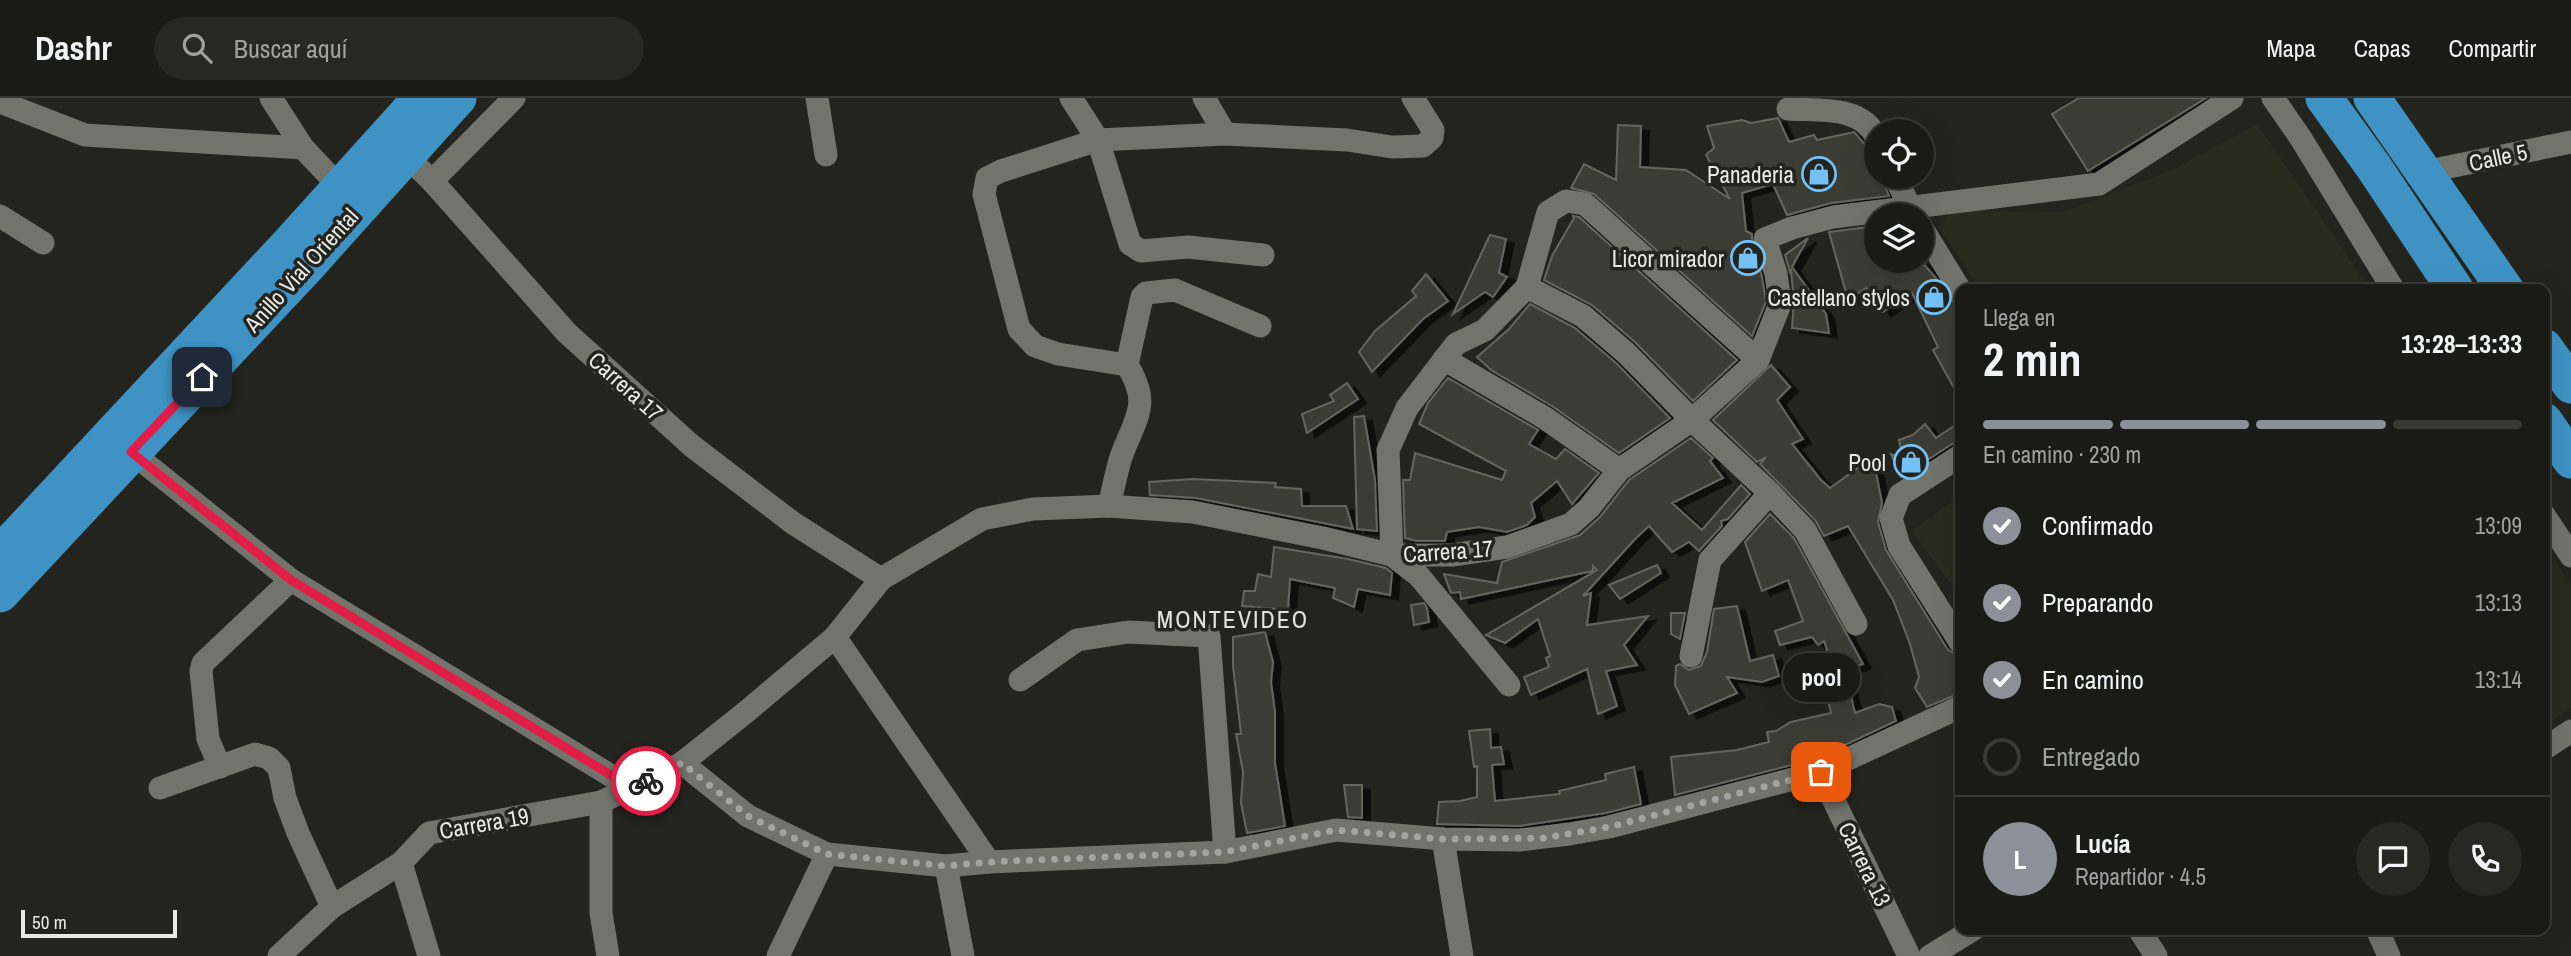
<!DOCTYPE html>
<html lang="es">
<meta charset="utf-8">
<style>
body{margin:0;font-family:"Archivo Narrow",sans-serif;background:#272823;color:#f1f3f6;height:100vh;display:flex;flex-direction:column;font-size:26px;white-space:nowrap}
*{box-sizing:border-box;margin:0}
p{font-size:23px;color:#9fa1a1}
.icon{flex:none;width:38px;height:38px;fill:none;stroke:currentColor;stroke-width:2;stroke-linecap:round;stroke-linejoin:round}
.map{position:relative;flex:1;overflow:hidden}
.drawer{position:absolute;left:1955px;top:186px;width:595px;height:651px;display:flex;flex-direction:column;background:#1a1b16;border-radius:14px;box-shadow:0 7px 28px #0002,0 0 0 2px #383935}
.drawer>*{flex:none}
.buttons{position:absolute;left:1864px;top:21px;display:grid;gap:14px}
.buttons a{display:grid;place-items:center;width:70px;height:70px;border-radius:50%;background:#1a1b16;box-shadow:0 7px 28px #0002,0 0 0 2px #383935;font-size:35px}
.scale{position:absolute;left:21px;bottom:18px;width:156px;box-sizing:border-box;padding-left:7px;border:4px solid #e8e9e4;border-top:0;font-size:19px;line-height:24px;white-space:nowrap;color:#e8e9e4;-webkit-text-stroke:5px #23241e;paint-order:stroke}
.pin{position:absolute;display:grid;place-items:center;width:60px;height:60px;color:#fff;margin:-30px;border-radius:14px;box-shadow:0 4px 10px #0006}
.courier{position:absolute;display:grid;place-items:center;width:70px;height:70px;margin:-35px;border:5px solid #e11d48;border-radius:50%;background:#fff;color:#222;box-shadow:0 2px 9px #0007}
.bubble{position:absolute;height:49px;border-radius:24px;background:#1a1b16;box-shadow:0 7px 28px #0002,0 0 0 2px #383935;font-size:23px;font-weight:800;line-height:49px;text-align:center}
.overview em{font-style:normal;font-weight:800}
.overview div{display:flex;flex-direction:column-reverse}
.overview{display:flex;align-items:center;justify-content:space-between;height:119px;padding:0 28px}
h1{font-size:46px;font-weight:800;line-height:52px}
.bar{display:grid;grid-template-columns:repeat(4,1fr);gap:10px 7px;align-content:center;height:84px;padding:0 28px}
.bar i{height:9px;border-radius:5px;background:#383935}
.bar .selected{background:#8c9099}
.bar p{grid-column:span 4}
.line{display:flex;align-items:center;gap:18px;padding:0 28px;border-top:2px solid #383935}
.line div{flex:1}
.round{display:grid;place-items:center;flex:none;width:74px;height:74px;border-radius:37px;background:#272823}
ol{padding:0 28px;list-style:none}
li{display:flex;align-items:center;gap:21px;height:77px}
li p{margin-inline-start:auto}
li .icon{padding:7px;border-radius:50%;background:#8c9099;color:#fff;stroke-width:4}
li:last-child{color:#9fa1a1}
li i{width:38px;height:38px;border:4px solid #383935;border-radius:50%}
header{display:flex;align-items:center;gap:42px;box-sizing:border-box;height:98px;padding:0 35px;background:#1a1b16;border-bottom:2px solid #383935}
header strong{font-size:33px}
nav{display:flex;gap:38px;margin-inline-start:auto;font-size:24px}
.search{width:490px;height:63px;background:#272823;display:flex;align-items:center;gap:18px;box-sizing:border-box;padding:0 24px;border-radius:38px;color:#9fa1a1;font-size:26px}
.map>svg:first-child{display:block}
</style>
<header>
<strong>Dashr</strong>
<div class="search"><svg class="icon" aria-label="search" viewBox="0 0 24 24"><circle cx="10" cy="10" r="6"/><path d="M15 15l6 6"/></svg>Buscar aquí</div>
<nav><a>Mapa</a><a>Capas</a><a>Compartir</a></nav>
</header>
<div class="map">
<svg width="2571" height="858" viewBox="0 0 2571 858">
<defs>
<filter id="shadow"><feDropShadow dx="8" dy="4.5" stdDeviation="0" flood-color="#0009"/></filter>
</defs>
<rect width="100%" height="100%" fill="#23241e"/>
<g fill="#282b1e">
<path d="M2257,26L2370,191H1980L1939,130L1950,112L2061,115L2172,72Z"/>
<path d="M1960,398V499L1912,433Z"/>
<path d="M2544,447L2571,486V610L2545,627Z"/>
</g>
<g fill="#3b3d36" stroke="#64665e" stroke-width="2" filter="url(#shadow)">
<path d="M2079,0H2206L2088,73L2052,16Z"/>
<path d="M1778,20L1789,44L1814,37L1817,42L1854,34L1869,51L1876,53V79H1881L1889,98L1831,105L1787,117L1773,86L1742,95L1746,133L1752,136V145L1762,179L1766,204L1752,238L1594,96L1571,90L1584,66L1616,82L1618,27L1641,28L1640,69L1686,72L1730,101L1706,57L1714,50L1707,28L1742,22L1751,25Z"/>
<path d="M1573,118L1579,119L1737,262L1693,303L1635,244L1592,207L1544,182L1552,158L1574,120Z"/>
<path d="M1876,128V163H1921L1936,180L1949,200L1960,207V301L1933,252L1938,249L1912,195L1883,214L1866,190L1848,202L1829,134Z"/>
<path d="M1490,137L1506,141L1499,175L1507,179L1493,199L1485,194L1453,216Z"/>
<path d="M1808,140L1792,169L1826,216L1829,235L1792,230L1794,204L1791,171L1790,174L1785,157Z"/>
<path d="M1426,176L1448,203L1423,221L1372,274L1359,254L1375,233L1416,198L1412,193Z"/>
<path d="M1530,206L1575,230L1616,265L1670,320L1619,355L1552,308L1491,272L1477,259L1509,231Z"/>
<path d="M1771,267L1790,289L1777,302L1803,341L1792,346L1821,382L1830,390L1873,359L1882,405L1878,424L1886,452L1948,552L1960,558V595L1927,609L1915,590L1919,579L1910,546L1893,502L1848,428L1824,438L1815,422L1760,366L1766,359L1757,364L1713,322Z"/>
<path d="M1448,280L1538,332L1529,346L1556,361L1565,351L1599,375L1572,406L1557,383L1531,405L1535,419L1527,427L1507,434L1479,429L1447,434L1445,443H1417L1405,440L1403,382H1410L1415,355L1502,382L1506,373L1419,326L1428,305Z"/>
<path d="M1347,285L1358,301L1307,335L1302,316L1334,303L1330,297Z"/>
<path d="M1364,318L1375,382L1377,433L1357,431L1354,319Z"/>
<path d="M1960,324V344L1952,346L1901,379L1891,356L1903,362L1899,342L1913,337L1925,326L1936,340Z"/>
<path d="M1691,340L1713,360L1710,363L1723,380L1672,405L1702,432L1741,387L1750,396L1728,421L1721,423L1722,428L1699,453L1689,444L1672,454L1649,428L1636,440L1583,498L1591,495L1587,527L1648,518L1624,547L1637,567L1606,573L1617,608L1598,616L1587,571L1531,597L1524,579L1549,569L1546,560L1550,558L1538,521L1505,545L1486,537L1597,472L1593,468V473L1461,501L1460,494L1451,495L1444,476L1497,485L1502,464L1580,437L1600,419L1629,382Z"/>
<path d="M1193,381L1276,385L1275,389L1301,391L1302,408H1346L1353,431L1196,400L1150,397L1149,384Z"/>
<path d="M1770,416L1794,440L1863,566L1835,576L1824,543L1818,547L1812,539L1780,547L1775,533L1803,523L1788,482L1762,493L1745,444Z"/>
<path d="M1274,449L1348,461L1386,470L1392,475L1390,497L1358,491L1354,509L1333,500L1335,490L1290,481L1288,512L1242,508L1244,493H1255L1258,476L1271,479Z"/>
<path d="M1657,467L1661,475L1620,501L1609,487Z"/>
<path d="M1424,505L1427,510L1429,524L1414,527L1411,507Z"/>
<path d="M1737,508L1750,563L1773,557L1779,578L1762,584L1727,579L1737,595L1689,616L1675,587L1676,568L1680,566L1689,572L1701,568L1707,554L1714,511Z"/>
<path d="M1671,515H1685L1680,541L1671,536Z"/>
<path d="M1265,534L1273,564L1271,584L1275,614V665L1285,728L1247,735L1241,705L1243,674L1236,636H1241L1233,568V539Z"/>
<path d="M1847,582L1855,615L1879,606L1892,609L1896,623L1815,661L1675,697L1671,659L1737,652L1769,644L1767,634L1776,633L1791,624L1831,615L1825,587Z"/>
<path d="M1490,631L1491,650L1501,649L1504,666L1492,667L1495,703L1560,696L1559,693L1606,682L1605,676L1634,669L1641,706L1606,715L1519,728L1437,726L1439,704L1460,703L1477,699V668L1474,669L1469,633Z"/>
<path d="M1344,687H1362V720L1348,719Z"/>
</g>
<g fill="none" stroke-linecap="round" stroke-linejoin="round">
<g stroke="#72746c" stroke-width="23">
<path d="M271,0L303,50"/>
<path d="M817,0L826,57"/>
<path d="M1071,0L1098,42L1130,146L1141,153L1188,149L1263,157"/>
<path d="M1204,0L1225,36"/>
<path d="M2273,0L2300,39L2393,191"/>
<path d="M0,4L85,37L303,50L339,88"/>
<path d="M1788,11C1818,13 1862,7 1876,39"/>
<path d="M405,57L432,83L567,235L692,348L793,425L881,481"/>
<path d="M2424,74L2571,44"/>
<path d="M1895,79L1914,117"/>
<path d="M432,83L514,0"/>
<path d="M0,118L43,145"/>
<path d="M1922,130L1960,192"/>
<path d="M1527,189L1583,218L1626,255L1692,322L1770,395L1805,432L1856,526"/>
<path d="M1444,261L1545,320L1619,372"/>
<path d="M1127,267L1058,256L1035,248L1019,231L984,96L987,80L1001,73L1098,42L1225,36L1347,42L1392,49L1423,48L1432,40L1433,32L1413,0"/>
<path d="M131,354L291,482L631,690"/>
<path d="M1960,358L1900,397L1891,420L1899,448L1960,544"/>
<path d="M1109,408C1113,392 1116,375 1121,359C1135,320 1152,307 1127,267L1142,199L1146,195L1175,192L1260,228"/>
<path d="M2544,417L2571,458"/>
<path d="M835,539L989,764"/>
<path d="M1691,558L1710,462L1770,395"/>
<path d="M1020,582L1077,542L1128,534L1209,538L1225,754"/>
<path d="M1509,587L1419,478L1392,457L1388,352L1407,310L1456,246L1485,232L1527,189L1548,114L1566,103L1585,106L1758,262"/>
<path d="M2544,651L2571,633"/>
<path d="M682,665L748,718L827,756L946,768L989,764L1225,754L1336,732L1443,741L1520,742L1569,736L1609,729L1820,674L1960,609"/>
<path d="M220,669L208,641L201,573L203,565L291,482"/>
<path d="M1820,674L1909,858"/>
<path d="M160,690L255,656L269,660L279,670L285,700L298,735L332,809"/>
<path d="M601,704V815L608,858"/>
<path d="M1443,741L1462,858"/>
<path d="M401,765L429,858"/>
<path d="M946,768L963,858"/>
<path d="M2139,831L2156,858"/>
<path d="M2377,831L2389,858"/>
<path d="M279,858L332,809L401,765L429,735L601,704L682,665L746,614L835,539L881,481L982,421L1033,411L1109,408L1193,414L1323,440L1392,457H1452L1507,449L1571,426L1589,410L1619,372L1692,322L1758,262L1780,206L1776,176L1765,141L1792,130L1833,119L2099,86L2232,0"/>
<path d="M778,858L827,756"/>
<path d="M1930,858L1974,831"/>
</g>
<g stroke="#3e93c4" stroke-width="37">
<path d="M2324,0L2373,68L2455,191"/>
<path d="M2372,0L2505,191"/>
<path d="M2544,249L2571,287"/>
<path d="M2544,323L2571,362"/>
<path d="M0,456L289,146L421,0"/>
<path d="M0,496L308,167L458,0"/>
</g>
</g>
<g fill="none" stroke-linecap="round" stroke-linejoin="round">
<path stroke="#a3a49f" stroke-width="7" stroke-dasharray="0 12.6" d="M646,683L682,665L748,718L827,756L946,768L989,764L1225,754L1336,732L1443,741L1544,740L1609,729L1821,674"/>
<path stroke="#e11d48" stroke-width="9" d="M202,279L131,354L291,482L632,690L646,683"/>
</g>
<defs>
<g id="shop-ring" transform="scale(1.75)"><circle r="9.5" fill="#23241e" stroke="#73c1f5" stroke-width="1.5"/><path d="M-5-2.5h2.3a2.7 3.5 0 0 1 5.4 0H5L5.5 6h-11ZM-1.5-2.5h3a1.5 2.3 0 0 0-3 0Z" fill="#73c1f5"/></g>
</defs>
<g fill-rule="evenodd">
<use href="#shop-ring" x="1819" y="76"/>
<use href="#shop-ring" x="1748" y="160"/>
<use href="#shop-ring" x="1934" y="199"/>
<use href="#shop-ring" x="1911" y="364"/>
</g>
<g text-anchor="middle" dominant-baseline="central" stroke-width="7" stroke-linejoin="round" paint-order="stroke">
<g font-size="23" fill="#e8e9e4" stroke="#23241e">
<text transform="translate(2498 59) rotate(-12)">Calle 5</text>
<text transform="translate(301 172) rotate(-48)">Anillo Vial Oriental</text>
<text transform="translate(626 288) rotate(42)">Carrera 17</text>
<text transform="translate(1448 453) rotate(-4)">Carrera 17</text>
<text transform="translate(484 725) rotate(-10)">Carrera 19</text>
<text transform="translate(1865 766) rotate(64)">Carrera 13</text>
</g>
<g font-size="23" fill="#e8e9e4" stroke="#23241e" text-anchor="end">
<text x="1794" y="76">Panaderia</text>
<text x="1724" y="160">Licor mirador</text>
<text x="1910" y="199">Castellano stylos</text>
<text x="1886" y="364">Pool</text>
</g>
<g font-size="24" letter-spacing="2" fill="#e2e4db" stroke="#23241e">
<text x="1233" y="521">MONTEVIDEO</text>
</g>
</g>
</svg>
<div class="buttons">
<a><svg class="icon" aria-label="locate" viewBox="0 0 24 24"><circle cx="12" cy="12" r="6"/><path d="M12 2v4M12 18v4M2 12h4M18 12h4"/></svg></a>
<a><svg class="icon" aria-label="layers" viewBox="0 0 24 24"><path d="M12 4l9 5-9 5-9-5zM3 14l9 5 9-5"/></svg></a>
</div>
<div class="scale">50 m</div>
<div class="pin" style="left:1821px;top:674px;background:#ea580c"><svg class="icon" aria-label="bag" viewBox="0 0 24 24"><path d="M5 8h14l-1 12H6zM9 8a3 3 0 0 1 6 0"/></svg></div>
<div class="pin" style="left:202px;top:279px;background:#1f2937"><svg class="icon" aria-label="home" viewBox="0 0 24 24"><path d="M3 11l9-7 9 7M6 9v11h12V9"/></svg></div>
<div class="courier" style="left:646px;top:683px"><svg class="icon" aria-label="bike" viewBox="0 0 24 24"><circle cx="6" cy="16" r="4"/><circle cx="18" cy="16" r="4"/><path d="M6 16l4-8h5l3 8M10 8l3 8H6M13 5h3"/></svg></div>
<div class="bubble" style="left:1783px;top:555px;width:77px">pool</div>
<section class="drawer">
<div class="overview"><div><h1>2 min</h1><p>Llega en</p></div><em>13:28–13:33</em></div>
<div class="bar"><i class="selected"></i><i class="selected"></i><i class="selected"></i><i></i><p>En camino · 230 m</p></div>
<ol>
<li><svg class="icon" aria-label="check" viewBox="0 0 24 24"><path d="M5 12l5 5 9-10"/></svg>Confirmado<p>13:09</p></li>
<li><svg class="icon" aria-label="check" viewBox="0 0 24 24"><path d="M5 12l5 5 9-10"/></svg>Preparando<p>13:13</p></li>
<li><svg class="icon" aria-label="check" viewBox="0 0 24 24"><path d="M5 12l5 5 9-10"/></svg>En camino<p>13:14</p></li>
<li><i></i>Entregado</li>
</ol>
<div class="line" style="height:126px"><b class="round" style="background:#8c9099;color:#fff">L</b><div><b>Lucía</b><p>Repartidor · 4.5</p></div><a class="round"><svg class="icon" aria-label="chat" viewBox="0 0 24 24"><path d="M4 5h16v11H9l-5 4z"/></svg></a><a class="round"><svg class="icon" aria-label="phone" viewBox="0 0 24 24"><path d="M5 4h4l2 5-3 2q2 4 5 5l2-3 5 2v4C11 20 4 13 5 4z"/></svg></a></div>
</section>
</div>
